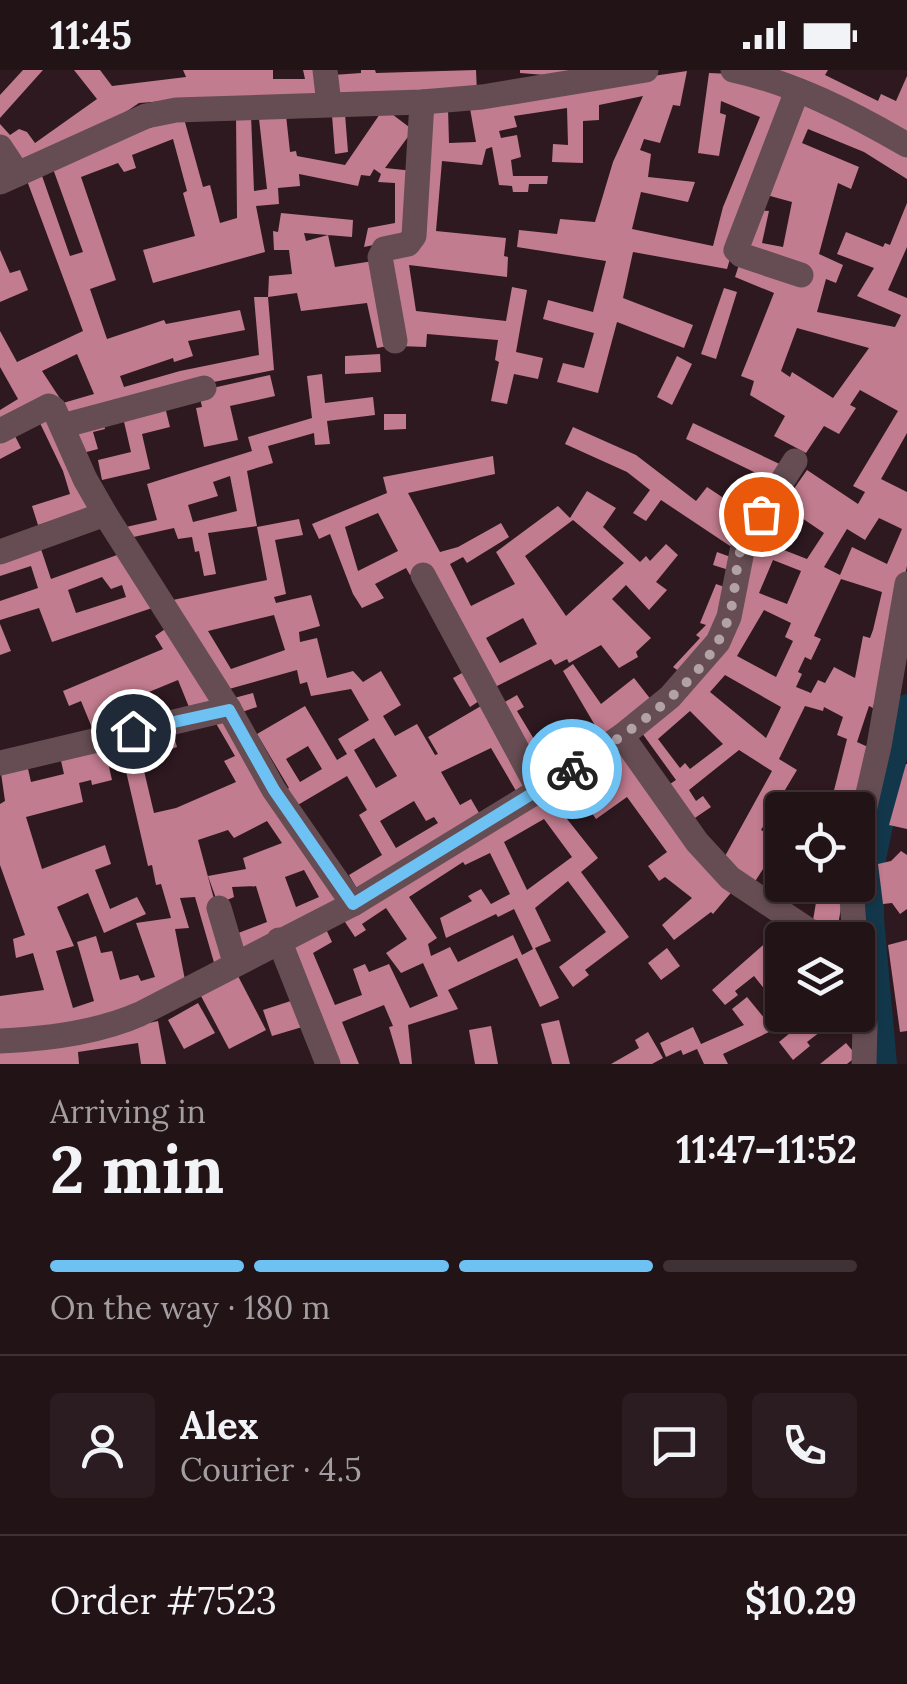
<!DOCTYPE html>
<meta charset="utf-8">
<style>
body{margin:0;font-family:Lora,serif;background:#2a1c20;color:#f1f3f6;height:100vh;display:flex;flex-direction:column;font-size:38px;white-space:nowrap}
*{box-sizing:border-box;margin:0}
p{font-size:32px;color:#a29ea1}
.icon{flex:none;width:55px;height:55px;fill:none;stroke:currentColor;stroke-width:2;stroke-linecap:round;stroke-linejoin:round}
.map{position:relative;height:994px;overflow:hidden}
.details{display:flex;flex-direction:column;background:#221317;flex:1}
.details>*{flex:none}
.tools{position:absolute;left:765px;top:722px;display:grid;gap:20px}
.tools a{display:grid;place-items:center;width:110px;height:110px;border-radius:10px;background:#221317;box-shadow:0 2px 8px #0004,0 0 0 2px #3f3236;font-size:50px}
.pin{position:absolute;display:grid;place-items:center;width:85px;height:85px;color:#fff;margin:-42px;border:5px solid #fff;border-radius:50%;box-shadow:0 2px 10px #0007}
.courier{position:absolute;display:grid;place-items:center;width:100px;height:100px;margin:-50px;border:8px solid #6dc2f3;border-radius:50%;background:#fff;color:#222;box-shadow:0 2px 12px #0007}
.summary em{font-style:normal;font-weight:700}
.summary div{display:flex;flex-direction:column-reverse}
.summary{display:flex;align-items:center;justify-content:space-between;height:170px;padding:0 50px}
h1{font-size:65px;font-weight:700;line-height:75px}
.bar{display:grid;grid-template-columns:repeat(4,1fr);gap:15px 10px;align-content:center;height:120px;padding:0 50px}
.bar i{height:12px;border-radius:8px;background:#3f3236}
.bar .current{background:#6dc2f3}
.bar p{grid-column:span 4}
.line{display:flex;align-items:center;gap:25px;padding:0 50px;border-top:2px solid #3f3236}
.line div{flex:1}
.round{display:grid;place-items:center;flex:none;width:105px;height:105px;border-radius:10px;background:#2a1c20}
.status{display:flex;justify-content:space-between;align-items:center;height:70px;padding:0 50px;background:#221317;direction:ltr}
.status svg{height:28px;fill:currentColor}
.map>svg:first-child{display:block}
</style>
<div class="status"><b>11:45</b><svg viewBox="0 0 49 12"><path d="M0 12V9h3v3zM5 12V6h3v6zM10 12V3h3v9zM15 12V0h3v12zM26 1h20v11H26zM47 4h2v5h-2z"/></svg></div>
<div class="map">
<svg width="907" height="994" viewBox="0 0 907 994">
<rect width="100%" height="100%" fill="#2d191f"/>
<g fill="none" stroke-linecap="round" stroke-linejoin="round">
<path stroke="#12374b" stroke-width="22" d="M886,994L873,849V799L907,635"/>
</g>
<g fill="#c27c8f" fill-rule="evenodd">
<path d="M23,0H43L0,48V25Z"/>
<path d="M74,0H100L112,16L186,7L183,0H273V9H305L303,0H318L320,26L205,28L139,33L99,60L19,91L0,67V54L10,65L19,59L27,62L35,73L97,29Z"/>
<path d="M361,0H375L376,3L476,0L477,22L335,28L333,5L361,3Z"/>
<path d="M520,0H598L545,5L520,3Z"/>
<path d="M768,0H828L825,5L878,31L881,24L896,31L907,6V69Z"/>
<path d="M687,1L680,36L673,35L660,73L644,69L640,80L651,84L648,107L695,112L688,132L641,122L632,159L713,176L723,137L760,47L721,31L720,43L726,45L719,86L698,83L709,3L730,4L789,30L743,145L727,199L633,182L623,228L693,255L684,278L617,252L598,323L557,312L563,293L584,298L594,263L543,249L548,230L593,242L606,191L517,177L519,160L557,164L560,149L595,152L613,92L643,26L599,35V50L583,51V93L552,92L553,74L568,75L567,38L514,46L517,57L499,61L501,68L517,65L521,87L511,90L513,106H548L547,114H529L528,122H513L512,116L499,115L492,77L486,79L482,95L442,91L436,161L506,168L504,186L508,187L507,207L409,195L416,241L506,251L512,217L527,220L516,282L543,288L538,309L514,304L507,334L491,331L499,292L495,290L498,270L427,264L426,277L399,276L385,186L417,177L425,38H448L449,73L476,72L469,33Z"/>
<path d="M797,31L907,81V109L864,82L808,59L802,73L859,97L851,119L838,113L819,184L843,195L836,213L826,209L817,242L895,257L901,245L857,226L874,198L837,184L846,162L883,177L885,173L890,175L907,133V177L888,220L907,228V363L881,409L907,422V496L873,638L869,636L857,672L868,677L857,724H849L845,740H829L847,669L837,665L843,647L824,637L823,641L805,636L779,689L797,700L761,760L778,769L782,757V795L774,794L776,779L754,813L724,788L772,701L739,680L689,720L696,731L703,726L711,737L689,752L664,718L676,710L642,663L686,623L743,498L783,418L791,423L807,400L858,434L865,422L853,416L898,341L860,320L850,335L856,338L839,364L824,356L806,383L774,366L785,346L750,325L754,311L741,306L774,223L735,207L757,140L769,141L762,173L783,177L792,132L763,124ZM797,258L869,278L833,328L792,302L790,307L781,301ZM793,442L824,463L807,489L771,475ZM879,448L902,459L887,494L852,477L840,505L824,497L847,459L865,470ZM773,490L801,501L787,534L759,523ZM841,509L882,522L873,560L870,568L863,566L855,608L834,597L825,613L818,610L811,623L796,617L802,604L798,602L805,587L811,590L821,569L814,566ZM764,540L791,553L785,567L793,571L776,607L737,586ZM725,605L781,637L766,668L710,622ZM690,641L723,674L690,699L685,693L680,698L658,669Z"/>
<path d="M384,38L413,60L385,98L414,101L411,167L364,177L368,158L395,153V113L378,112L381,104L374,99L370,106L361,105L358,116L299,104L300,116L278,118L279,134L256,136L265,182L153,213L143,180L195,166L183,123L187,121L173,69L132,85L136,98L124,102L118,93L81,107L116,210L90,219L107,269L164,250L166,254L240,240L245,260L188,271L193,286L174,292L173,288L120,306L124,317L180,301L259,285L254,227H268L269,206L292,204L289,180H274L273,161L278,162L281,143L353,150L352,167L304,163L306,171L328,165L335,197L373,191L393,275L377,278L367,233L301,241L297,223L268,227L274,300L184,318L65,351L52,327L0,357V340L18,329L0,297V261L17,292L83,261L26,108L41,103L70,186L83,182L52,96L183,45L203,117L210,115L220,153L237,148L236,45H251L254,121L267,119L259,49L286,45L290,82L296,81L297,86L345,95ZM77,284L94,324L63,333L42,301Z"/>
<path d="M345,44L348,82L335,84L332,45Z"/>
<path d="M0,180L10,203L20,200L28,220L0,232Z"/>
<path d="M724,218L737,222L716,289L701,284Z"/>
<path d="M380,284L381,302L345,304V286Z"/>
<path d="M677,286L692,294L672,335L657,327Z"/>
<path d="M322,304L325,333L373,327L375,345L327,351L330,374L315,375L314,363L268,376L273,393L247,401L257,456L208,463L216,504L204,506L199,481L195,482L192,467L178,469L174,458L129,468L126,457L157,450L147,414L252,381L248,367L312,348L307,306ZM230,406L237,441L193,452L188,435L218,426L213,412Z"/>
<path d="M270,305L275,326L230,336L238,370L204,377L196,338L202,337L199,324L208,319Z"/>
<path d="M164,333L170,357L142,364L150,399L102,410L98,390L131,382L122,343Z"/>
<path d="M51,343L89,439L38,455L32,436L70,424L63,401L38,349Z"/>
<path d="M384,344H406V359L384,360Z"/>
<path d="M102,347L105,359L93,362L98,379L79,384L71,356Z"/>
<path d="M693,353L786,397L736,480L661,430L646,451L633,443L650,420L627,402L565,374L573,357L636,385L696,431L707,417L734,435L756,403L686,369Z"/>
<path d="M13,362L21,378L0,389V369Z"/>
<path d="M493,386L495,404L408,423L440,482L458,477L501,453L509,467L467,493L463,487L450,494L471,536L515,514L496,482L558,436L570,448L587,421L616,438L603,457L640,492L646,486L650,491L666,474L678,485L656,512L667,520L649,540L626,515L612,529L651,568L636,582L638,587L619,598L601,575L569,593L567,589L555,595L551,589L487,621L426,497L410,505L406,498L375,514L384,528L362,538L353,524L330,464L319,469L312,454L387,423L383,407ZM378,443L398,481L358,501L345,457ZM573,450L624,493L566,546L525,486ZM523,548L537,574L500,593L486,568Z"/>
<path d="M299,449L303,465L275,470L286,524L274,527L276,533L311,525L320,556L299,562L300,572L317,568L327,608L353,601L363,612L381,601L401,635L383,646L395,666L417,654L435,685L438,684L428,667L481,636L535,717L519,726L491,678L441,702L460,735L471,729L482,748L360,824L349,805L382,785L359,745L367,740L347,706L291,739L281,723L289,718L257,664L305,636L337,690L347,684L338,669L369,650L351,619L311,626L307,612L300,614L297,600L229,619L173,530L267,510L257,457ZM274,545L285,580L231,599L208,561ZM374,668L397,706L376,718L354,680ZM308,676L322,699L300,712L286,689ZM414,731L426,751L434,747L438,753L396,778L380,751Z"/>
<path d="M39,473L51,509L117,485L152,538L52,572L39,538L0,550V531L38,518L31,496L0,506V486ZM102,507L111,519L122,515L126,527L76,543L68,520Z"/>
<path d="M717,482L736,489L732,501L713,495Z"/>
<path d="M716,514L733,520L709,576L684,605L673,597L700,568L696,565L706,555L700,553Z"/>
<path d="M0,554L11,581L0,585Z"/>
<path d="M168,557L211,632L191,642L178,610L110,638L117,656L95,665L81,631L69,636L63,621L163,579L155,566Z"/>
<path d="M573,594L601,634L634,608L652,631L538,714L496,637L517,625L524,637L517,641L546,689L596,657L563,601Z"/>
<path d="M462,603L479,631L470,637L453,608Z"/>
<path d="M253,623L257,637L239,643L234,628Z"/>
<path d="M214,650L229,651L340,833L235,881L233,865L267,852L256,816L232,817L234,827L218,834L208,806L246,799L243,788L282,773L267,751L234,768L228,760L198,770L230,888L215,896L195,827L180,828L189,858L175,859L186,915L121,944L0,966V926L44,920L33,883L16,888L13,869L25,865L0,795V734L5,731L0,696L26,690L31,712L64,704L59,682L135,663L154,743L176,738L236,712L224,691L235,686ZM122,684L148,796L152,795L156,815L161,814L171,848L136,853L155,907L141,911L138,905L120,910L112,881L101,883L96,866L77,872L94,931L73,938L56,881L74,876L57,837L88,823L104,863L146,844L137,827L110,839L95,800L111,794L105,775L42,799L26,747L83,732L79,713L91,710L92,715L112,710L107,688ZM304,800L319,827L296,837L285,807Z"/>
<path d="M171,657L177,677L145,687L139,667Z"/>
<path d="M620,677L735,818L713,844L711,842L674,870L662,855L692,828L665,807L659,811L648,796L667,782L627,727L596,749L589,739L613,722L604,709L588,720L578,707Z"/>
<path d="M906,694H907V759L889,755Z"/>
<path d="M548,725L598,788L581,802L629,867L585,900L589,905L573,917L559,897L606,862L568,811L535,838L551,871L535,878L559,928L540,937L517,888L448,920L458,939L408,955L412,994H400L389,957L393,956L384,935L342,952L359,994H334L287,872L325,857L332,872L313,883L335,935L362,925L353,899L365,894L369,902L389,894L410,938L438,926L423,893L401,903L386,883L407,869L386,838L362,854L366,860L355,867L343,849ZM544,749L572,787L527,820L504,772ZM490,783L510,824L491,834L481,819L468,826L472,831L440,848L446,868L496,844L498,847L514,839L533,879L522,885L513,865L458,892L450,877L431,886L428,874L437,868L409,827L463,792L465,795Z"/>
<path d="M901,781L907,785V839L900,844L892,833L883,834L878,794L891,791Z"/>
<path d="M819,815H845L837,861L812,856Z"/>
<path d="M771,868H782V941L754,906L735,921L738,925L725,935L712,920Z"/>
<path d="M907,870V961L900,962L888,875Z"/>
<path d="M667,878L680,896L661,910L648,893Z"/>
<path d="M238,906L266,960L229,979L201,926Z"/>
<path d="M747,927L770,955L769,962L723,984L728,994H704L697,979L683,985L681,980L666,987L660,973L693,957L701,974L744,955L732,939Z"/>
<path d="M300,928L309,955L272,966L263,940Z"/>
<path d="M198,933L215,963L184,979L168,950Z"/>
<path d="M786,945H806L820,962L807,972L810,976L793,990L779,972L796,958Z"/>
<path d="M559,950L570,994H552L541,954Z"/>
<path d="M158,951L166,994H141L138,973L78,982L79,994H0V976L78,969Z"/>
<path d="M491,956L498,994H475L469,960Z"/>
<path d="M648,962L663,988L652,994H611L639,978L635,970Z"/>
<path d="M846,973L857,986L847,994H820Z"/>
</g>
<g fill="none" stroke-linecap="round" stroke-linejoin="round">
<g stroke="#654d53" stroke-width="25">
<path d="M325,0L329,34"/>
<path d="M733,0C794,13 854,44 907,75"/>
<path d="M797,21L736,180L741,185L801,205"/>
<path d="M0,77L18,104"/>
<path d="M0,112L146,46L176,40L422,32L482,27L646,0"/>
<path d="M395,271L380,187L384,179L408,174L414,166L422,32"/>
<path d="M62,356L204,318"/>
<path d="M0,361L49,336L54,339L85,409L105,444"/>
<path d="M0,482L105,444L229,639L274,720L353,834"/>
<path d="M423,505L539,720"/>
<path d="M622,666L697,772L730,808L823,870"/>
<path d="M0,693L229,639"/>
<path d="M858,767L879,676L907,514"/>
<path d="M851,815L855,870"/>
<path d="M219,838L235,892"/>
<path d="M279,870L328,994"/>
<path d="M858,896L865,955L864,994"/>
<path d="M0,971C47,969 97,963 140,944L353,834L554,711L622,666L670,627L718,572L729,547L744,471L795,391"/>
</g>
</g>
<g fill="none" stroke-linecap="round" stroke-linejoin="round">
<path stroke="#b2a2a6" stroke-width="10" stroke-dasharray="0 18" d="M572,699C626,664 710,611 729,546C737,522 734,493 744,470C748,461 756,452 761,444"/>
<path stroke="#6dc2f3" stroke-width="12" d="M133,661L229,640L274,720L353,834L572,699"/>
</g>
</svg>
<div class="tools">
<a><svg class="icon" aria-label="locate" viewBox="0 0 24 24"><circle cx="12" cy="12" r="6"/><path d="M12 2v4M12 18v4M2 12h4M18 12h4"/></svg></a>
<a><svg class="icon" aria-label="layers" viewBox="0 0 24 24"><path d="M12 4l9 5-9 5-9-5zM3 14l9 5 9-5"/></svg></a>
</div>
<div class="pin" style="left:761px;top:444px;background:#ea580c"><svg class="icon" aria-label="bag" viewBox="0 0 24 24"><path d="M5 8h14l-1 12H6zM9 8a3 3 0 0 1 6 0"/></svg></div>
<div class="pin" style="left:133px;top:661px;background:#1f2937"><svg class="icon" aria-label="home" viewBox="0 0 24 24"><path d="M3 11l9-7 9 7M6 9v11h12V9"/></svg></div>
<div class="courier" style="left:572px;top:699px"><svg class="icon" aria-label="bike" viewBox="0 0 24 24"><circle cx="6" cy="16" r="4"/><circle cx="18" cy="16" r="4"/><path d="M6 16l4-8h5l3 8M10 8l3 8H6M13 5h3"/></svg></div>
</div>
<section class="details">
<div class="summary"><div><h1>2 min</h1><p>Arriving in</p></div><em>11:47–11:52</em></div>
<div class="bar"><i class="current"></i><i class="current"></i><i class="current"></i><i></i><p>On the way · 180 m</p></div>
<div class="line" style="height:180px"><a class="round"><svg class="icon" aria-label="person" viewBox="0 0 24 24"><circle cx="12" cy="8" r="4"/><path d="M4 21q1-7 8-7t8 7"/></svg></a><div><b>Alex</b><p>Courier · 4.5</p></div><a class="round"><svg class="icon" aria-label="chat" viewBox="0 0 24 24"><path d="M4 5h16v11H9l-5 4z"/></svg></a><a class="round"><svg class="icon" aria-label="phone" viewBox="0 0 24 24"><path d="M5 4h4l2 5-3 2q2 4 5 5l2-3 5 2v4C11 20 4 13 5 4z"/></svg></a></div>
<div class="line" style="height:130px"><div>Order #7523</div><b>$10.29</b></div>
</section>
